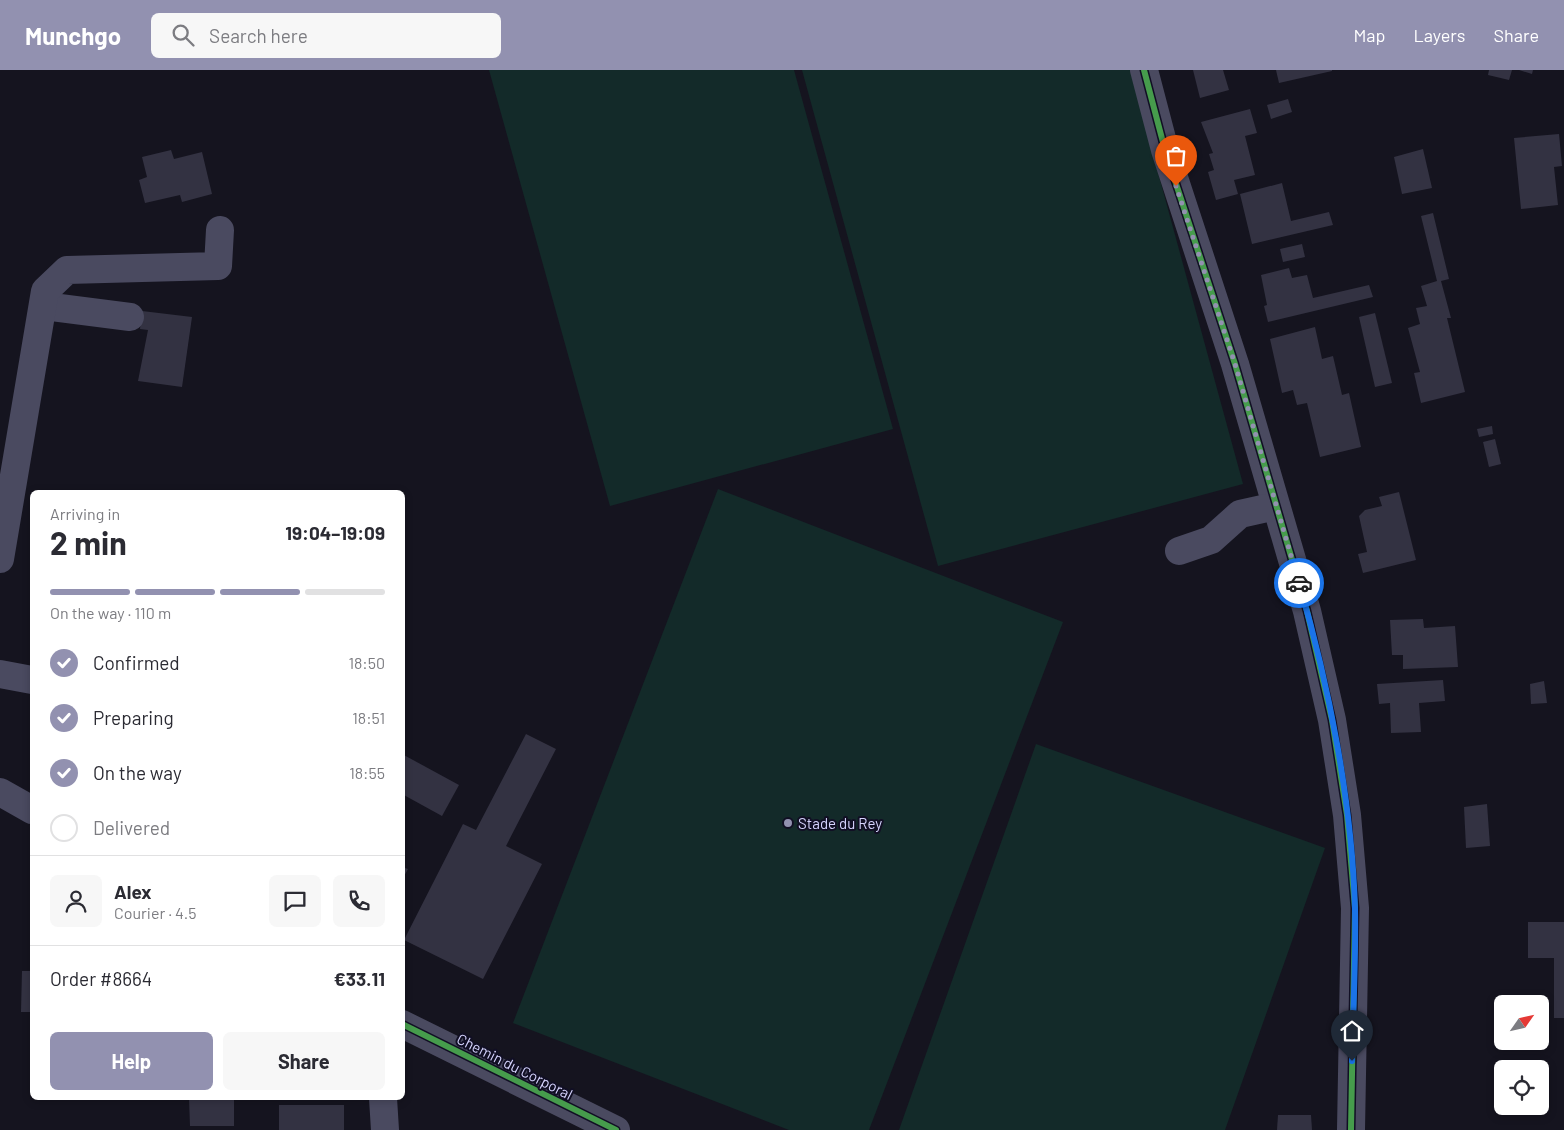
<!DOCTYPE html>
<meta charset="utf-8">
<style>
body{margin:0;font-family:Barlow,sans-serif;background:#f7f7f7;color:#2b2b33;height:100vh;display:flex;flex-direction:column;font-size:19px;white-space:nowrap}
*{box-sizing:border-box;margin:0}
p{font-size:16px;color:#7c7c81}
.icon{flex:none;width:28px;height:28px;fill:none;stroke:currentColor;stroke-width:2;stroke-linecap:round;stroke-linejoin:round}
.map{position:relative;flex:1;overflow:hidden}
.side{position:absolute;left:30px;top:420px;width:375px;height:610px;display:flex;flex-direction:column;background:#fff;border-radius:8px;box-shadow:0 2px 8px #0003}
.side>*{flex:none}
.needle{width:32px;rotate:56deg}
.fabs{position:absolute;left:1494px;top:925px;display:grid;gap:10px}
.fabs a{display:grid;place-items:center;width:55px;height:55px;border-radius:8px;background:#fff;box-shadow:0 2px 8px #0003;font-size:25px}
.pin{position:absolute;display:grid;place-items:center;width:42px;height:42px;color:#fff;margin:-51px -21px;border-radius:50% 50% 50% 0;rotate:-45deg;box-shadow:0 0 5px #0007}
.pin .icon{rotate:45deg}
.courier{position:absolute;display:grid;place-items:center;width:50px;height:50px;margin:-25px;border:4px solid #1a73e8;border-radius:50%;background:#fff;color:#222;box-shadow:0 1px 6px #0007}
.head em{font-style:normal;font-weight:700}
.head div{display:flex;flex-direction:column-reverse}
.head{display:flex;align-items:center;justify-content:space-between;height:85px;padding:0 20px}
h1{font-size:32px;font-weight:700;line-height:38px}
.bar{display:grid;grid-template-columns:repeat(4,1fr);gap:8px 5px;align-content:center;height:60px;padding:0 20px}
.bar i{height:6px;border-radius:4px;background:#e1e1e2}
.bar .selected{background:#9291b0}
.bar p{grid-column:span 4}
.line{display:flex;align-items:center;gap:12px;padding:0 20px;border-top:1px solid #e1e1e2}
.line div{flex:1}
.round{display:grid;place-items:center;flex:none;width:52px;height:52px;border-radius:8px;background:#f7f7f7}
ol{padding:0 20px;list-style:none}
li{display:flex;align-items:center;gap:15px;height:55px}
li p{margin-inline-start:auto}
li .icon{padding:5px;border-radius:50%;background:#9291b0;color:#fff;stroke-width:4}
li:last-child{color:#7c7c81}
li i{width:28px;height:28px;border:2px solid #e1e1e2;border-radius:50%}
.cta{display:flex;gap:10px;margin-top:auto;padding:10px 20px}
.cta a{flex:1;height:58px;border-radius:8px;background:#9291b0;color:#fff;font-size:20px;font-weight:700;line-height:58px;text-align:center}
.cta a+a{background:#f7f7f7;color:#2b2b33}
header{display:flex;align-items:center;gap:30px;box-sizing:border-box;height:70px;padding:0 25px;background:#9291b0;color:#fff}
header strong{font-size:24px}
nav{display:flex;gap:28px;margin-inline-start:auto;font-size:18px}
.search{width:350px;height:45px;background:#f7f7f7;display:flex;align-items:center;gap:12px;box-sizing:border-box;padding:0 18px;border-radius:8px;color:#7c7c81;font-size:19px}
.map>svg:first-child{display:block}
</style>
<header>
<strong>Munchgo</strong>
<div class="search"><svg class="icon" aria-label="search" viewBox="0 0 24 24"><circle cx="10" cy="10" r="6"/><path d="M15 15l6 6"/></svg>Search here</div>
<nav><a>Map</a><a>Layers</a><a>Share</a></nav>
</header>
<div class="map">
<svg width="1564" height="1060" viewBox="0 0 1564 1060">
<rect width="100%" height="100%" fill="#15141f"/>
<g fill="#132a29">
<path d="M489,0H794L893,359L610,436Z"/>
<path d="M802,0H1130L1243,414L938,496Z"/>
<path d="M718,419L1063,552L869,1060H789L513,953Z"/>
<path d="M1036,674L1325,778L1225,1060H899Z"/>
</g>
<g fill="#333242">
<path d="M1193,0H1223L1229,20L1200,28Z"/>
<path d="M1276,0H1332V1L1279,13Z"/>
<path d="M1489,0H1512L1509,10L1488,5Z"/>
<path d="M1519,0H1533L1532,4Z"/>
<path d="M1288,29L1292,42L1271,49L1267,35Z"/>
<path d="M1250,39L1257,63L1245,66L1255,105L1234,110L1238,124L1216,130L1208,102L1214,100L1209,84L1213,83L1201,52Z"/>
<path d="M1559,64L1562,96L1554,97L1558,135L1521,139L1514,68Z"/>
<path d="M1423,79L1432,118L1402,124L1394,87Z"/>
<path d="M171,80L174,89L202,82L212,124L182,132L180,125L145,133L139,110L147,107L142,87Z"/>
<path d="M1282,113L1291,151L1329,142L1333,155L1252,174L1240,124Z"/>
<path d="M1433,143L1449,209L1441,211L1451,248H1447L1465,322L1421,333L1414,303L1420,302L1408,258L1420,254L1416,238L1427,236L1421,216L1437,211L1421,146Z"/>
<path d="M1302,174L1305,187L1283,192L1280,179Z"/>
<path d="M1289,198L1292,208L1307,205L1313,228L1369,215L1373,227L1268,252L1264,236L1267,235L1261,205Z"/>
<path d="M142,241L192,247L182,317L138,311L148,260L140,259Z"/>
<path d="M1375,243L1392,313L1375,317L1359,247Z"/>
<path d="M1315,257L1322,289L1333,286L1342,325L1349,323L1361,377L1320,387L1307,333L1297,335L1293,320L1282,323L1270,269Z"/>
<path d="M1492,356L1493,364L1479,367L1477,359Z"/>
<path d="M1495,369L1501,394L1489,397L1483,372Z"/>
<path d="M1399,422L1416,490L1363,503L1358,484L1367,482L1359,446L1365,440L1382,436L1379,427Z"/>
<path d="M1423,549L1424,558L1455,556L1458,597L1403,599V585H1392L1390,550Z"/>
<path d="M1443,610L1445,631L1419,633L1421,662L1391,663L1390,633L1379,634L1377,614Z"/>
<path d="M1544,611L1547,633L1531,634L1530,614Z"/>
<path d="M526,664L556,679L506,776L542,794L483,909L404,870L463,754L476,760Z"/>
<path d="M402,684L459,715L442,746L402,724Z"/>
<path d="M1487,734L1490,776L1466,778L1464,737Z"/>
<path d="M402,797L408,799L402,810Z"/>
<path d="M1528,852H1564V948H1554V888H1528Z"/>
<path d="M22,901H32V942H21Z"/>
<path d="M189,1028H234V1056H190Z"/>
<rect x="279" y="1035" width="65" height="25"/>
<path d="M1278,1045H1311L1312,1060H1277Z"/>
</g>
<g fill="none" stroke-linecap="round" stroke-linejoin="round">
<g stroke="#4a4a60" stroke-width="28">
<path d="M1144,0L1165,80L1235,294L1307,541L1332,650L1347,745L1355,838L1351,1060"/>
<path d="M44,236L130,247"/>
<path d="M1179,481L1211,470L1240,444L1276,436"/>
<path d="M0,489L45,221L67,200L218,196L220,160"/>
<path d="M0,604L32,610"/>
<path d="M0,722L32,740"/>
<path d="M402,954L616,1060"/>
<path d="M383,1028L385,1060"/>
</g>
<g stroke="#110f24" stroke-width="9">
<g id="cycleway">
<path d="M1144,0L1165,80L1235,294L1307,541L1332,650L1347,745L1355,838L1351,1060"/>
<path d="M402,954L616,1060"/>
</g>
</g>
<use href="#cycleway" stroke="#469c4c" stroke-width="6"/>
</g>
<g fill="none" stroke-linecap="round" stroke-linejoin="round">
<path stroke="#9291b0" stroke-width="5" stroke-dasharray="0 9" d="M1176,116L1235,294L1299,513"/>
<path stroke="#1a73e8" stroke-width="6" d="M1299,513C1329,615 1352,733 1355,839C1356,889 1353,940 1352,991"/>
</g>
<circle fill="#9291b0" stroke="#110f24" stroke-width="2" cx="788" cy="753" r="5"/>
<g text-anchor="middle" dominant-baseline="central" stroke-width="4" stroke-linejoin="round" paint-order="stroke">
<g font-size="15" fill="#d6d4fe" stroke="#110f24" text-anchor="start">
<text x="798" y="753">Stade du Rey</text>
</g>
<g font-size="15" fill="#d6d4fe" stroke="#110f24">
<text transform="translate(515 996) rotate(27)">Chemin du Corporal</text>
</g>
</g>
</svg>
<div class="fabs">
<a><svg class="needle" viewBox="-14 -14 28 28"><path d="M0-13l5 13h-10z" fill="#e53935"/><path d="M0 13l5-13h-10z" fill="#7c7c81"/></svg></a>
<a><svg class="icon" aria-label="locate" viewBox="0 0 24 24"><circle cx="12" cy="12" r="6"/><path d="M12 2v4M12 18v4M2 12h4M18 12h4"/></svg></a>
</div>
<div class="pin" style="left:1176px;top:116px;background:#ea580c"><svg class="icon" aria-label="bag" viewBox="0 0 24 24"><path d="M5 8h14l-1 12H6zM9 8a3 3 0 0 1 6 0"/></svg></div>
<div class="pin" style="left:1352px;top:991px;background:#1f2937"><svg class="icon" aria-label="home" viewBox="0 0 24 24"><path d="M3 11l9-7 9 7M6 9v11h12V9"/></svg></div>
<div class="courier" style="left:1299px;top:513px"><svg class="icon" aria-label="car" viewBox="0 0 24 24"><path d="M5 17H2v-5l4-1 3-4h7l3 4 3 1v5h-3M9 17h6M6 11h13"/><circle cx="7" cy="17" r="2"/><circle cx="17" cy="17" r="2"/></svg></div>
<section class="side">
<div class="head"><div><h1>2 min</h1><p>Arriving in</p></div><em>19:04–19:09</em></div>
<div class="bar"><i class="selected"></i><i class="selected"></i><i class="selected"></i><i></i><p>On the way · 110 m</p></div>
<ol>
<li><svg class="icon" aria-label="check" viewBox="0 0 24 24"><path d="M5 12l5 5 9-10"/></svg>Confirmed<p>18:50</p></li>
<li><svg class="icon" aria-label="check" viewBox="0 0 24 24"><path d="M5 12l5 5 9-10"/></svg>Preparing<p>18:51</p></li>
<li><svg class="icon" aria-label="check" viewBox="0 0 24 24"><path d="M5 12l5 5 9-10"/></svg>On the way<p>18:55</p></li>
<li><i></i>Delivered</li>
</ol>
<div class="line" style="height:90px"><a class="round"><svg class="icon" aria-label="person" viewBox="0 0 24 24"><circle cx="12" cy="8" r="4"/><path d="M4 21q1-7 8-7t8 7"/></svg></a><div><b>Alex</b><p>Courier · 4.5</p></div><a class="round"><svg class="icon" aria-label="chat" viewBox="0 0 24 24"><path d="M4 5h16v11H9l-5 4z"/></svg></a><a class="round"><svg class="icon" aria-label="phone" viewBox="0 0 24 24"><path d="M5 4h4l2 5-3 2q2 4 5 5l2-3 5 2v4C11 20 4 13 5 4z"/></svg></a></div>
<div class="line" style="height:65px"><div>Order #8664</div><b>€33.11</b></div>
<div class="cta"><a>Help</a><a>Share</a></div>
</section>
</div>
